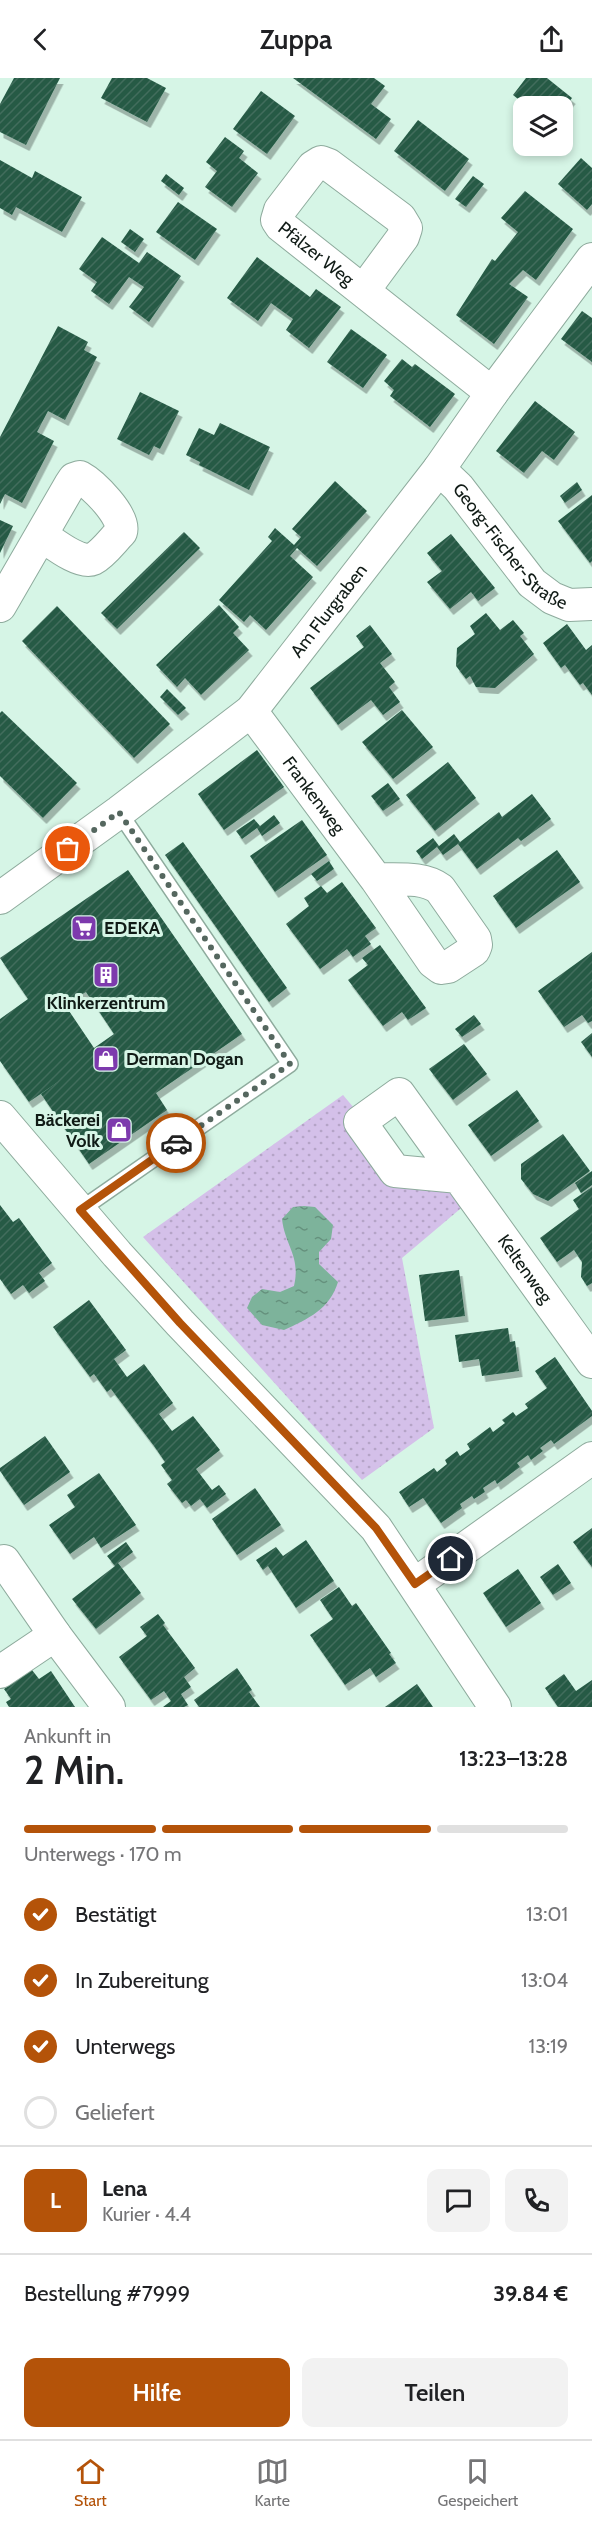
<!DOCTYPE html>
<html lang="de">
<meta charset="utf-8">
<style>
body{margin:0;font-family:Cabin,sans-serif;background:#f2f2f2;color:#202124;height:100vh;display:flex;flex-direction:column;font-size:22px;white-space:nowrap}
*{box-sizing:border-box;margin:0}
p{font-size:20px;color:#757577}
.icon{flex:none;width:33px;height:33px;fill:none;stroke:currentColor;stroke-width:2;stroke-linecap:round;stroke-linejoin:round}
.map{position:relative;height:1629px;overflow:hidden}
.drawer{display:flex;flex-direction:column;background:#fff;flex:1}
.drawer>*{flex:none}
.controls{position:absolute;left:513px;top:18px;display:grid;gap:12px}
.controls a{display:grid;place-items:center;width:60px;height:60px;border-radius:12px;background:#fff;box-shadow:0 3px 9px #0003;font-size:30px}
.pin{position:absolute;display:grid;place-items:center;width:51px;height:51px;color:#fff;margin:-26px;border:3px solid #fff;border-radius:50%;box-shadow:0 2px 6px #0007}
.courier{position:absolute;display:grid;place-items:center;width:60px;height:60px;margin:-30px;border:4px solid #b45309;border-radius:50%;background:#fff;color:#222;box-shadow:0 2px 8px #0007}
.head em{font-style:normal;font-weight:600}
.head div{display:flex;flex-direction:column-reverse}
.head{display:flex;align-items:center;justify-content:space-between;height:102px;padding:0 24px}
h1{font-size:39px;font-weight:600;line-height:45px}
.bar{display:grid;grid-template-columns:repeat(4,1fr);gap:9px 6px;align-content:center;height:72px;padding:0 24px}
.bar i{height:8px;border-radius:4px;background:#e0e0e0}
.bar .current{background:#b45309}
.bar p{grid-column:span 4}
.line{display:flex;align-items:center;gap:15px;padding:0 24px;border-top:2px solid #e0e0e0}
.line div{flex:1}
.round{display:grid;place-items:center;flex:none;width:63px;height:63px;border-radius:12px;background:#f2f2f2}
ol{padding:0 24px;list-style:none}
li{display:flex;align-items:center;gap:18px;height:66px}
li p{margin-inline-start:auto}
li .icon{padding:6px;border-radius:50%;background:#b45309;color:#fff;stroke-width:4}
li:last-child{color:#757577}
li i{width:33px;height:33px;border:3px solid #e0e0e0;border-radius:50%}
.button{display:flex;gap:12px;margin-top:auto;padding:12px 24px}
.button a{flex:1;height:69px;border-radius:12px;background:#b45309;color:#fff;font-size:24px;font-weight:600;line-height:69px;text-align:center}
.button a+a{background:#f2f2f2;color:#202124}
header{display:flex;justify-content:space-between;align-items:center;height:78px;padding:0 24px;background:#fff;font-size:27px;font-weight:600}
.tabs{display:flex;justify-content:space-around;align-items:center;height:84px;border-top:2px solid #e0e0e0;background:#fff;font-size:16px;color:#757577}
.tabs a{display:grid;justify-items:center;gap:3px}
.tabs .current{color:#b45309}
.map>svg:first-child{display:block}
</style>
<header><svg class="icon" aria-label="back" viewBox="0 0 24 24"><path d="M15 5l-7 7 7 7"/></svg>Zuppa<svg class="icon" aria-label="share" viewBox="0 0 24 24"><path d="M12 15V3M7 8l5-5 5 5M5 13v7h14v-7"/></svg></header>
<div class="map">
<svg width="592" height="1629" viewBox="0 0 592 1629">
<defs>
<pattern id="grass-dots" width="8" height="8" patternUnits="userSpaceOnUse" patternTransform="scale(1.5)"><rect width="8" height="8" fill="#d4c0e9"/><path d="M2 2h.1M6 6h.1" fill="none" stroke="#b5a4c7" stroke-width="1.8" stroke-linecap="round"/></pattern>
<pattern id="water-ripples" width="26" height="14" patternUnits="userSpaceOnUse" patternTransform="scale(1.5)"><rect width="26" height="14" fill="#7db39b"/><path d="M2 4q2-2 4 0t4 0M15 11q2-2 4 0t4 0" fill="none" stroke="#65917d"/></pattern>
<pattern id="building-hatch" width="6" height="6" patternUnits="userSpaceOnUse" patternTransform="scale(1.5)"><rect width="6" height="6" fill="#255a45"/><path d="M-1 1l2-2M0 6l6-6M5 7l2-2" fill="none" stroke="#426d5c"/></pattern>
<filter id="shadow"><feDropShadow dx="3.5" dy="6" stdDeviation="0" flood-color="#0004"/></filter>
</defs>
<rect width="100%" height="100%" fill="#d6f5e6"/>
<path fill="url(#grass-dots)" d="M343,1017L360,1037L348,1047L452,1107L466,1126L402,1180L434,1350L362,1402L143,1159Z"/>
<path fill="url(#water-ripples)" d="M304,1128L315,1129L333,1147L331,1161L319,1174V1186L338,1204C330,1231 308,1241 284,1252L262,1247L247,1230L252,1219L262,1211L280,1214L294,1208C301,1178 285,1168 282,1141L293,1129Z"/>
<g fill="url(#building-hatch)" fill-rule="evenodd" filter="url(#shadow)">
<path d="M14,0H60L26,67L0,54V26Z"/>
<path d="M112,0H147L166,10L147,44L101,20Z"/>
<path d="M293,0H374L385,8L371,26L391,41L376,61Z"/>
<path d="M526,0H547L572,20L562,33V28H527L513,17Z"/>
<path d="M261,13L295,38L267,76L233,51Z"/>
<path d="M418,42L469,81L445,113L394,73Z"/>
<path d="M225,59L244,73L239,80L258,95L232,129L205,109L217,93L206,84Z"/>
<path d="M581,80L592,90V126L587,132L558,106Z"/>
<path d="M0,82L32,100L35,93L82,119L62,154L16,129L12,137L0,130Z"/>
<path d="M166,96L184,110L179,117L161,103Z"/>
<path d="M473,98L484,106L466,129L455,121Z"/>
<path d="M525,113L573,151L536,202L523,192L509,206L528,219L494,266L456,237L492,181L495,183L518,154L501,140Z"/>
<path d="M178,124L217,151L195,182L156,154Z"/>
<path d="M130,151L144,161L135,174L121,164Z"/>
<path d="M102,159L139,185L147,174L181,198L149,244L129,229L144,209L129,199L109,226L91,213L97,204L79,191Z"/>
<path d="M257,179L310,219L316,211L341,229L309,270L286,252L293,241L271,225L258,243L227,220Z"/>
<path d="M582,233L592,240V284L561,261Z"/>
<path d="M58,248L88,264L84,272L97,279L65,342L48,333L37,354L54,363L22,425L5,416L0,426V359Z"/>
<path d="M351,251L387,277L363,310L327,284Z"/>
<path d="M402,281L412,289L415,286L455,316L430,349L390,318L394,312L384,303Z"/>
<path d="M140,314L179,333L160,371L154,368L149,377L117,361Z"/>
<path d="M535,323L575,354L554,382L542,373L524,395L496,373Z"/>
<path d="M220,345L270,369L249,412L199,387L200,384L186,377L199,350L214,357Z"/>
<path d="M335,403L367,433L317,488L297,470L290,478L313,499L266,552L250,537L244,544L219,522L272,463L268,459L275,450L294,467L301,459L292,451Z"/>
<path d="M577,404L582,412L565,425L560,418Z"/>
<path d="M592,417V483L590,485L558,443Z"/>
<path d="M0,442L13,448L0,475Z"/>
<path d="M184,454L200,470L117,551L101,535Z"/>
<path d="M451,456L495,510L478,523L471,514L450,531L427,504L442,493L427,475Z"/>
<path d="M219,527L239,549L233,555L249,572L201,617L185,600L177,609L156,587Z"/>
<path d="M57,528L170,646L134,680L22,563Z"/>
<path d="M486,535L500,552L513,542L524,555L520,558L534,576L495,610L476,609L470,598L466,601L456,588L457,570L475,556L470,548Z"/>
<path d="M567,546L586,572L592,567V617L583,605L580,607L565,587L561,590L543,565Z"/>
<path d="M370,547L392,576L380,585L395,604L389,609L400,624L383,637L371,622L338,647L310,610L364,569L356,558Z"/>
<path d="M167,611L186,630L178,637L160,619Z"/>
<path d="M402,632L433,669L393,701L362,664Z"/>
<path d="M2,633L77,705L43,740L0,698V635Z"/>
<path d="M257,672L284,709L224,752L198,716Z"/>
<path d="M448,684L476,720L435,753L406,717Z"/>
<path d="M388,705L400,721L383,733L371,718Z"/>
<path d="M532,716L551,741L521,763L518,760L477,791L458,766L443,777L437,769L422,781L416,773L433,760L439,768L454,756L460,764L499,734L502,739Z"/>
<path d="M274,737L280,745L262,758L257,750L242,761L236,753L254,741L260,748Z"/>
<path d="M302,742L327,777L275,814L250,778Z"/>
<path d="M183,764L287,910L269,924L165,777Z"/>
<path d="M557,772L580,804L516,850L493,818Z"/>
<path d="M329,783L334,791L317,803L311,796Z"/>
<path d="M128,792L242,956L156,1015L167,1032L89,1086L41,1016L62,1001L29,1024L0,983V941L28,921L0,880ZM86,914L114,956L94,970L65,927Z"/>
<path d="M342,804L376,850L365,858L371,866L353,879L347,871L320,891L286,846L309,828L304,820L321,808L327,815Z"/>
<path d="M380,867L426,930L408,942L402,934L383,948L348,902L368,887L362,880Z"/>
<path d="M592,874V943L588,945L582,937L564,949L538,913Z"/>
<path d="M474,937L481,946L462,959L455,951Z"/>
<path d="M592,955V979L581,964Z"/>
<path d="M464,966L487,996L453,1022L429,991Z"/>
<path d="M517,1012L539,1043L491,1078L468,1047Z"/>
<path d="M563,1056L590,1093L548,1123L533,1116L521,1101V1086Z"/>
<path d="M592,1093V1107L581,1115L575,1105Z"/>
<path d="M592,1109V1205L587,1208L581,1199L582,1184L574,1172L557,1184L540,1160L579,1131L573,1122Z"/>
<path d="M0,1127L13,1144L19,1140L52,1185L39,1195L45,1203L29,1215L23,1207L11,1216L0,1201Z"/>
<path d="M459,1192L465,1238L425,1243L419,1197Z"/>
<path d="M89,1222L126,1272L114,1281L127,1299L144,1286L173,1325L159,1336L172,1353L193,1338L220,1372L196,1391L212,1412L219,1407L226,1416L207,1430L200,1421L191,1428L186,1422L182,1425L167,1406L172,1402L161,1387L165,1384L154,1368L111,1311L107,1314L94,1296L90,1299L53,1249Z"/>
<path d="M508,1250L510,1264L515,1263L519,1293L482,1298L479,1281L459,1284L455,1257Z"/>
<path d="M555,1279L592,1333V1338L554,1366L551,1362L540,1370L543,1373L531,1382L528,1377L517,1385L520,1389L497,1406L495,1402L483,1410L485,1414L474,1421L472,1418L460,1426L462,1430L441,1445L423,1420L409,1429L399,1414L434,1390L437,1394L447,1386L445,1382L457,1373L460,1378L470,1371L467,1366L490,1349L493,1354L505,1345L502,1342L513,1334L516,1338L528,1330L525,1326L547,1310L535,1293Z"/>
<path d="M45,1358L70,1394L24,1427L0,1393V1390Z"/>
<path d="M99,1395L136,1447L101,1470L94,1459L70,1476L49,1447L75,1429L67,1417Z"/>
<path d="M255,1410L281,1447L237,1477L212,1441Z"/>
<path d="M592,1450V1489L573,1464Z"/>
<path d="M306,1462L334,1503L296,1530L268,1488L263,1492L256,1482L276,1469L283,1478Z"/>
<path d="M126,1464L133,1474L118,1485L141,1515L96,1551L72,1521L115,1488L107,1478Z"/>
<path d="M558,1486L571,1505L553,1517L540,1499Z"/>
<path d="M518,1491L541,1525L506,1549L483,1515Z"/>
<path d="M339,1509L352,1528L356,1525L391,1575L389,1576L396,1585L376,1599L370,1590L345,1607L310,1557L333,1541L320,1522Z"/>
<path d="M158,1536L165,1545L163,1547L195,1590L184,1599L191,1609L181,1616L188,1627L184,1629H163L171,1623L164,1613L151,1622L119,1579L147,1558L140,1549Z"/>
<path d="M237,1590L252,1612L249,1614L260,1629H199L194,1622Z"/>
<path d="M32,1592L39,1601L51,1593L75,1629H9L6,1624L11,1621L4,1611Z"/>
<path d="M564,1596L576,1613L592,1602V1629H558L545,1610Z"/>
<path d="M417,1606L433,1629H385Z"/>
</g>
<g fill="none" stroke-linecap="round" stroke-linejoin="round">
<g stroke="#8eab9d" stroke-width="18">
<path id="lane" d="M80,1132L290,986L119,734"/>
</g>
<g stroke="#8eab9d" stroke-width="34">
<g id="street">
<path id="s1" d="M364,212L403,159L406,150L400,140L329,87L321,84L313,89L280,132L277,142L281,148L492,315"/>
<path id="s2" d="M439,391L458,409L532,505L552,520L569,527L592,526"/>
<path d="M0,528L70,407L74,401L80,399C93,406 126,439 121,454C113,462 103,476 93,481C80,487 52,464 41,457"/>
<path id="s3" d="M251,633L376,801L433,884L441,890L448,889L474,872L476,867L475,861L440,811C423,798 396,802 376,801"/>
<path id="s4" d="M0,820L119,734L251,633L439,391L492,315L592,181"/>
<path d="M0,1039L117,1176L180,1245L376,1450L495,1629"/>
<path id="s5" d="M459,1099L395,1093L360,1044L399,1016L592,1284"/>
<path d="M0,1486L4,1483L55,1557L109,1629"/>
<path d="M415,1506L592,1380"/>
<path d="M0,1594L55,1557"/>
</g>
</g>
<use href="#lane" stroke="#fff" stroke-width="15"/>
<use href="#street" stroke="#fff" stroke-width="32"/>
</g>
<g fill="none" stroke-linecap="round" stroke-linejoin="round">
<path stroke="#55675f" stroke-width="6" stroke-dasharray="0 10.8" d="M68,771L119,734L290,986L176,1065"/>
<path stroke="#b45309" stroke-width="8" d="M176,1065L80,1132L180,1245L376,1450L415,1506L451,1481"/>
</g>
<defs>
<g id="supermarket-square" transform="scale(1.35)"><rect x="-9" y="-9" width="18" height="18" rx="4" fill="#7d3aad" stroke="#d6f5e6"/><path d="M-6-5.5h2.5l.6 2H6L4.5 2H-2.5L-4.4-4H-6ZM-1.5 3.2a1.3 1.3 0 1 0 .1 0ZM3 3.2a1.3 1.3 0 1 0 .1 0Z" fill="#fff"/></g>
<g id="building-square" transform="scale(1.35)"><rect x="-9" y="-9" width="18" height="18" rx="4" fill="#7d3aad" stroke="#d6f5e6"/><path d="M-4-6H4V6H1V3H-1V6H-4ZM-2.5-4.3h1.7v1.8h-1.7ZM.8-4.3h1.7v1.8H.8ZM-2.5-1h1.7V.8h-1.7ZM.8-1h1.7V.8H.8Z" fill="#fff"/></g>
<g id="shop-square" transform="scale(1.35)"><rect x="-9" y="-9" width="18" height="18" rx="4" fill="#7d3aad" stroke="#d6f5e6"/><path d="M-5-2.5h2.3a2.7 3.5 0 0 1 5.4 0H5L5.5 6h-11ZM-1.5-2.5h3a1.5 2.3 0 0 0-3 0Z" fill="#fff"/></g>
</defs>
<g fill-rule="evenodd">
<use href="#supermarket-square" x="84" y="850"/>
<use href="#building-square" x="106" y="897"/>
<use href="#shop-square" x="106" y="981"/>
<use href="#shop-square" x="119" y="1052"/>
</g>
<g text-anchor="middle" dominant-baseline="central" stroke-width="6" stroke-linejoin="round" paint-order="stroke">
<g font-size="18" fill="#101b16" stroke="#d6f5e6">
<text stroke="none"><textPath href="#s1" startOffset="310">Pfälzer Weg</textPath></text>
<text stroke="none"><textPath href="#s2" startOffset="106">Georg-Fischer-Straße</textPath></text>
<text stroke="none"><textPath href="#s4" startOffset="440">Am Flurgraben</textPath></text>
<text stroke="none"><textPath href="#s3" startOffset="105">Frankenweg</textPath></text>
<text stroke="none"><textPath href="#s5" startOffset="388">Keltenweg</textPath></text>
</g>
<g font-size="18" font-weight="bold" fill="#101b16" stroke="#d6f5e6" text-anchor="start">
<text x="104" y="850">EDEKA</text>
<text x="106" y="925" text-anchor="middle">Klinkerzentrum</text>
<text x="126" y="981">Derman Dogan</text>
<text x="100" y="1042" text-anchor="end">Bäckerei<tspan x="100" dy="21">Volk</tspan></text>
</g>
</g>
</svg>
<div class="controls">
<a><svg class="icon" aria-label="layers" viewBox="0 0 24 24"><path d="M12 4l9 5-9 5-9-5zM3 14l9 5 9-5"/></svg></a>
</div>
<div class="pin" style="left:68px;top:771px;background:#ea580c"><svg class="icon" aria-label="bag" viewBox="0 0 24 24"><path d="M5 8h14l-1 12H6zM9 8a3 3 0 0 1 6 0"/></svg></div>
<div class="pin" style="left:451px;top:1481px;background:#1f2937"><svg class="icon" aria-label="home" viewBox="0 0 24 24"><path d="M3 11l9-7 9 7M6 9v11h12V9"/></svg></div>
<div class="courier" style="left:176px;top:1065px"><svg class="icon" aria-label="car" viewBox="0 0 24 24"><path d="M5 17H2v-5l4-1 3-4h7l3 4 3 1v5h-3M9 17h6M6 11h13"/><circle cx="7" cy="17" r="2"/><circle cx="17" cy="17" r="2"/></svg></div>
</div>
<section class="drawer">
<div class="head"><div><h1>2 Min.</h1><p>Ankunft in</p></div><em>13:23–13:28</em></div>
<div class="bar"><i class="current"></i><i class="current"></i><i class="current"></i><i></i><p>Unterwegs · 170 m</p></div>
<ol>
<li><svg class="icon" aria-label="check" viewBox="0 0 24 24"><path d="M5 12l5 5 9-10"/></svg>Bestätigt<p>13:01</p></li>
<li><svg class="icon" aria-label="check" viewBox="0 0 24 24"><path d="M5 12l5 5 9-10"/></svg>In Zubereitung<p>13:04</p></li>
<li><svg class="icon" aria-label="check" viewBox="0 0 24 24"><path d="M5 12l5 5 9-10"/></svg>Unterwegs<p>13:19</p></li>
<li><i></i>Geliefert</li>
</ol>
<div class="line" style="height:108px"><b class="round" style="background:#b45309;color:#fff">L</b><div><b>Lena</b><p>Kurier · 4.4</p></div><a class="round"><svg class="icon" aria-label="chat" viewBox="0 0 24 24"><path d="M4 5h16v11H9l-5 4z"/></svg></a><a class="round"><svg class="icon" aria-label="phone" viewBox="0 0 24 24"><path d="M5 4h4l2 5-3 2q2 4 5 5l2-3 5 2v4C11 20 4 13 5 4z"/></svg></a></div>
<div class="line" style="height:78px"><div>Bestellung #7999</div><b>39.84 €</b></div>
<div class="button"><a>Hilfe</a><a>Teilen</a></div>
</section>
<nav class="tabs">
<a class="current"><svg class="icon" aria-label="home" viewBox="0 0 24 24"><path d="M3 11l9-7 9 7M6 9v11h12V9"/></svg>Start</a>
<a><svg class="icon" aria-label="map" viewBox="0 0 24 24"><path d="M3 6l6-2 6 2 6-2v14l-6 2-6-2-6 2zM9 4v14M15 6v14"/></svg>Karte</a>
<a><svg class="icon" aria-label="saved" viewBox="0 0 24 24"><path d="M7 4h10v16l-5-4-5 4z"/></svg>Gespeichert</a>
</nav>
